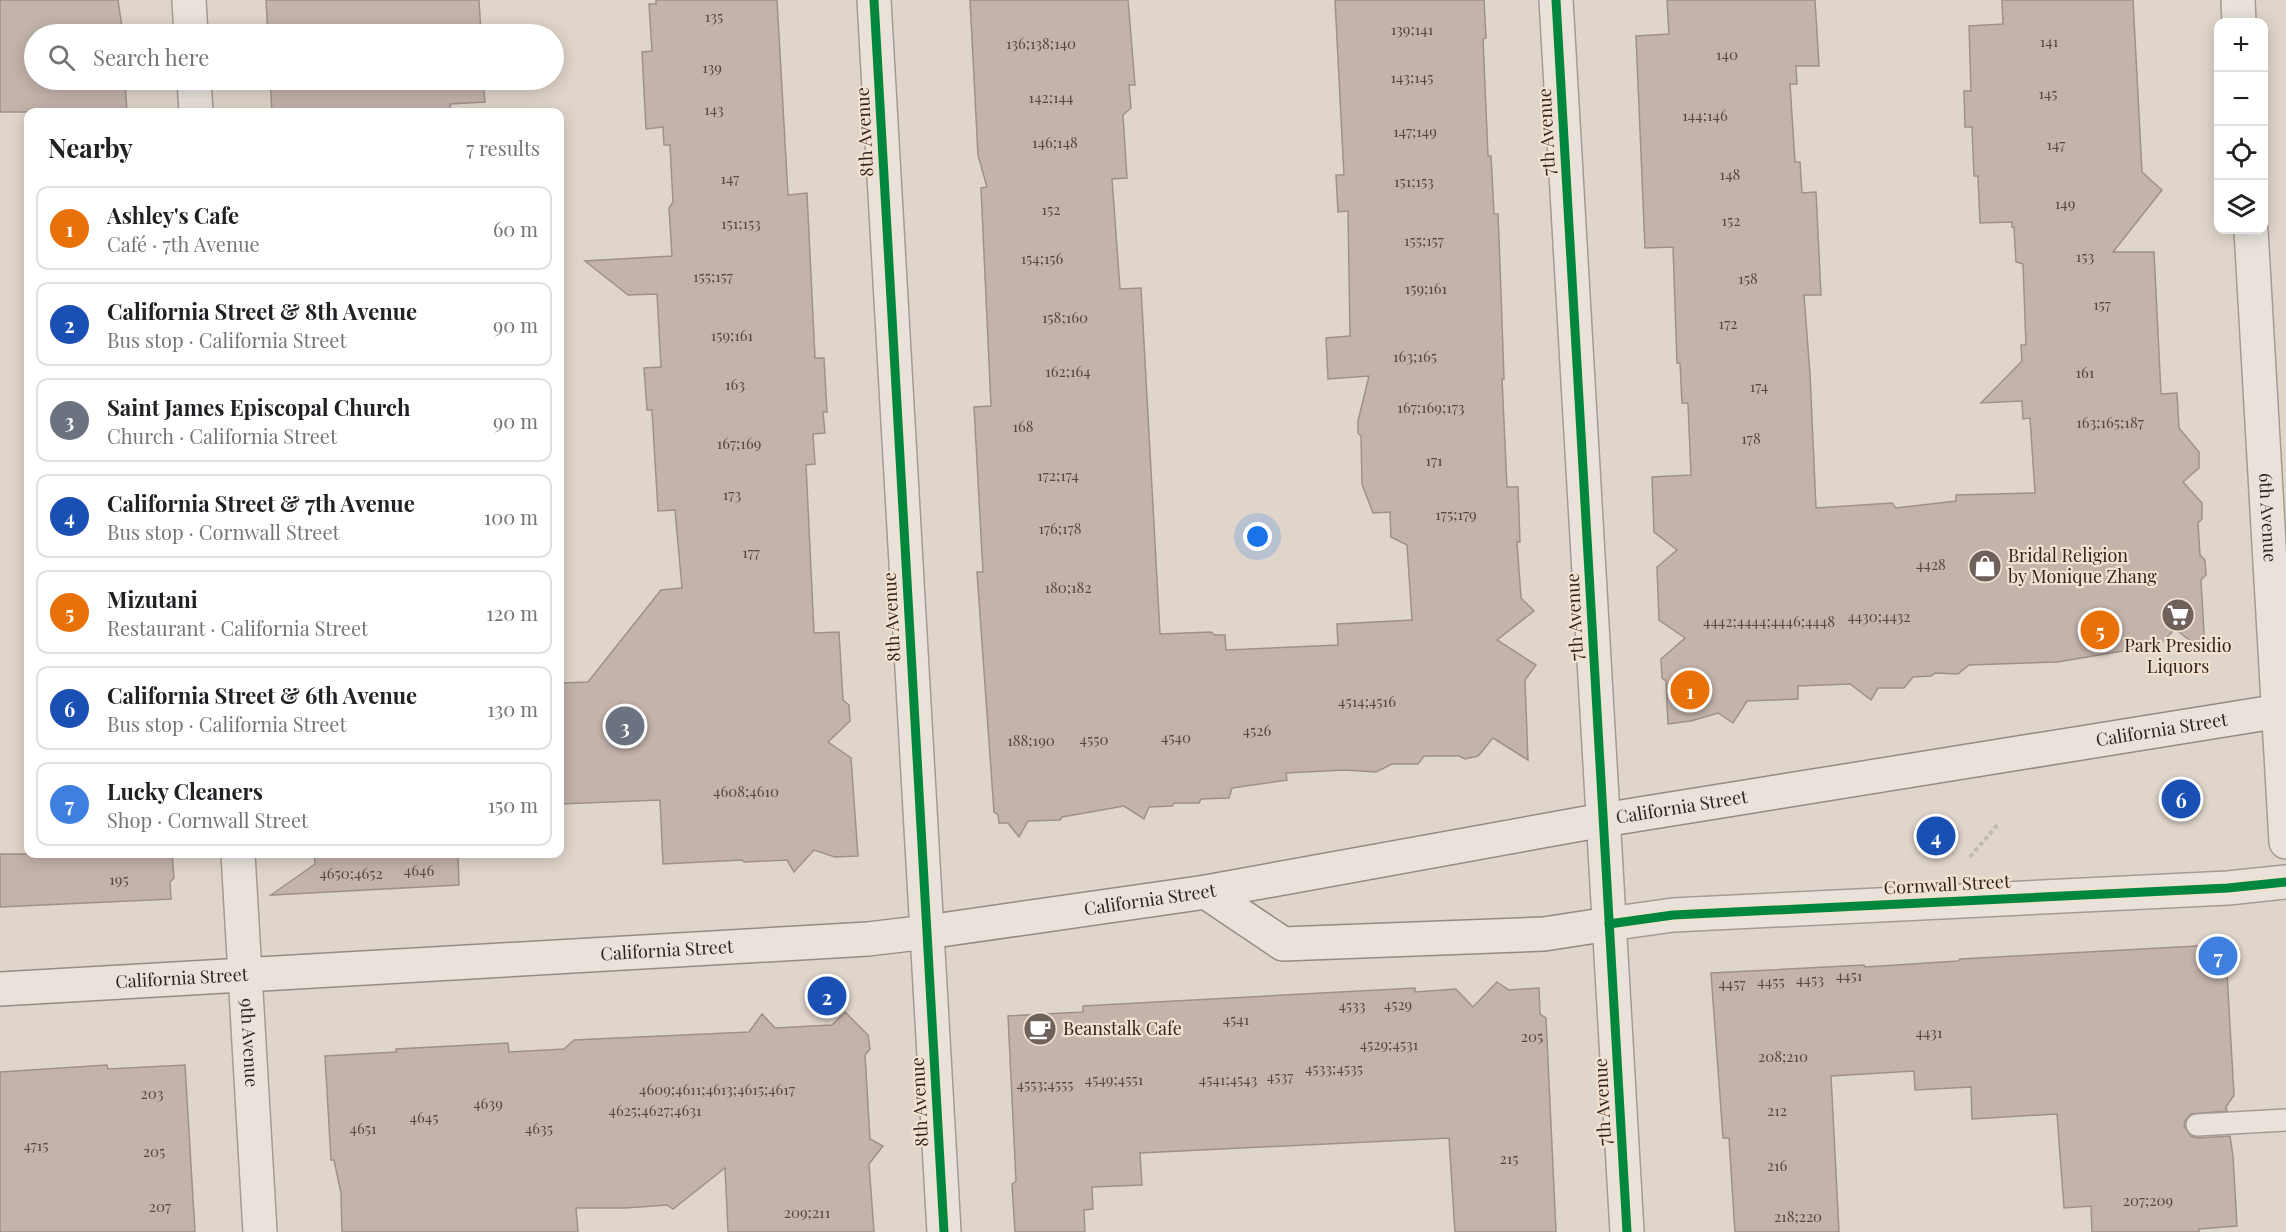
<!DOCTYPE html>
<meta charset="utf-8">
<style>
body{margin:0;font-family:"Playfair Display",serif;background:#f6f6f6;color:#202124}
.controls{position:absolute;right:18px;top:18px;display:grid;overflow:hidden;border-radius:12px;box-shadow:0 3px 15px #0003}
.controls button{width:54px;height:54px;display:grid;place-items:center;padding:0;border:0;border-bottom:2px solid #e0e0e0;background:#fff;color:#202124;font:30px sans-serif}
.you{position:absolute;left:1258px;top:537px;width:21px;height:21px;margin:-15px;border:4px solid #fff;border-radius:50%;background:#1a73e8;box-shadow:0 0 0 9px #1a73e833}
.badge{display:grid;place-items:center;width:39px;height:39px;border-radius:50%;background:#7c3aed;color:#fff;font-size:20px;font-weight:700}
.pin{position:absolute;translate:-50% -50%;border:3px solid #fff;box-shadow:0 2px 6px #0006}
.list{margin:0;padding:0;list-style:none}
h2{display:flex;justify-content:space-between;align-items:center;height:78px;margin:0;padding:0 24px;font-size:26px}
h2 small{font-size:20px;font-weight:400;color:#757577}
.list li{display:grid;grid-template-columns:39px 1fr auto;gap:18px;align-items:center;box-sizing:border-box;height:84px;margin:0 12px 12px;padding:0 12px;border:2px solid #e0e0e0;border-radius:12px}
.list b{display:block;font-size:22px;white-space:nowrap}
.list p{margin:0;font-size:20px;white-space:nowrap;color:#757577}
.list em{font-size:20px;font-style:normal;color:#757577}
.icon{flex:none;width:33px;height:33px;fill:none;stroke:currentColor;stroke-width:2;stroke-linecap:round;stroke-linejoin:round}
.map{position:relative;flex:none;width:2286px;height:1232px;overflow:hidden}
.search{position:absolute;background:#fff;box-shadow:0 3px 15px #0003;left:24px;top:24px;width:540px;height:66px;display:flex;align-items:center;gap:15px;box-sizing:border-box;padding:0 21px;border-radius:33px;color:#757577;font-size:22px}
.panel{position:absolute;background:#fff;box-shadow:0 3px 15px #0003;left:24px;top:108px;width:540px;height:750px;border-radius:12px}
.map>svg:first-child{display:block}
.building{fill:#c3b3ab;stroke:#9f918a;stroke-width:1.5}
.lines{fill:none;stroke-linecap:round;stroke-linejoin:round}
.service-casing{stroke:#a59b94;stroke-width:24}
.minor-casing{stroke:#a59b94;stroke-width:36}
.secondary-casing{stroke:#948b84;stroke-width:36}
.path{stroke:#c1b9b3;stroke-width:4;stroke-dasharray:4.5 3;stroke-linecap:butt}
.service{stroke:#e8e2db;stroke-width:21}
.minor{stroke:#e8e2db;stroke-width:33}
.secondary{stroke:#e8e2db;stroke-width:33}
.cycleway-casing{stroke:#f1e1d0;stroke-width:13}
.cycleway{stroke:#00873e;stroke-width:9}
.labels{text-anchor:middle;stroke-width:4.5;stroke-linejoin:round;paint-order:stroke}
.number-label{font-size:15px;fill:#564741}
.street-label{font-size:18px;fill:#31231e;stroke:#f1e1d0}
.poi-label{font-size:18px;fill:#31231e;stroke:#f1e1d0;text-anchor:start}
</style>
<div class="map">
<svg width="2286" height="1232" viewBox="0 0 2286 1232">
<rect width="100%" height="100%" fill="#e0d5ca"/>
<g class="building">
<path d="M0,0H118L123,34H34V80H125L127,112H0Z"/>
<path d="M266,0H479L481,34H268Z"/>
<path d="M656,0H777L788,195L807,193L815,358H824L827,412H823L825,433L813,434L815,464L806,465L814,633L839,632L843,700L849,705L850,721L828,742L851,758L858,856L835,857L814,850L794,872L787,860L744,862L742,860L663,864L660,800L560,804V683L588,682L661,590L682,588L675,510L658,511L652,410H647L644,368L661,367L657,294L628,295L585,261L672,256L669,208L673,202L670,145H664L663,127L646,129L642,52L652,51L649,4H656Z"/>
<path d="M970,0H1128L1135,85H1129L1131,108L1123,115L1127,178L1112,179L1120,289L1141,288L1160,634L1211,632L1215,635H1225L1226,650L1338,645L1337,624L1412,620L1407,545L1391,537L1390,512L1373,513L1362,484L1361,436L1358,433V421L1369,376L1328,379L1326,338L1350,336L1348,211L1338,212L1336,175H1344L1335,0H1484L1486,38L1483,39L1488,156H1491L1494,214H1498L1500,265L1504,379H1502L1507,487H1518L1520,542H1517L1521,598L1534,611L1497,640L1536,665L1525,680L1528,760L1493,738L1478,756L1465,759L1459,756H1424L1418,764H1392L1376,772L1344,770L1286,773L1287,780L1232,788L1229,798L1201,799L1199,803H1174L1172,806L1149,807L1144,819L1124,806L1062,817L1060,820L1028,821L1019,837L1008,823H999L998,815L994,812L977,572H983L974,407L991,406L981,188L987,187L978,155Z"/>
<path d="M1667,0H1815L1819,66H1796L1797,84H1790L1795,162H1800L1802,193L1816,192L1821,295H1804L1810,374L1816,508L1892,503L1896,508L1956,501V495L2035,493L2030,418L2023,419L2022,401L1981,403L2022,361L2021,345H2026L2023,264L2016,262L2014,227H2012V222L1980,223L1978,176H1974L1972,127H1965L1964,91H1971L1969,26L2003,24L2002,0H2133L2142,172L2162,190L2113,252H2154L2161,394L2177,393L2179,428L2199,452V468L2183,482L2202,503V519L2198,523L2200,555L2205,560L2206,575L2201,580L2205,652L2175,629L2159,645L2057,662L1969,665L1958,674L1935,673L1931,676L1913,677L1904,688H1878L1871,700L1850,684L1798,686V699L1747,701L1733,723L1718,713L1691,721L1668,724L1666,681L1662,678L1661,659L1685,638L1659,620L1657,567L1677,550L1654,532L1652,477L1691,475L1688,403H1682L1680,363H1677L1673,247L1645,248L1636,36L1669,34Z"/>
<path d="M270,80H483L485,102L450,104L451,112H272Z"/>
<path d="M0,854H172L174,878L170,882L171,899L0,907Z"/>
<path d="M314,854H458L459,885L271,895L315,864Z"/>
<path d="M2215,945L2226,956L2234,1095L2226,1107L2227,1111L2191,1114L2185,1120L2184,1126L2191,1136L2197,1138L2230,1136L2233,1156L2237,1226L2199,1229V1232H2092L2091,1206L2064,1208L2057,1114L1972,1119L1971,1087L1915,1090L1914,1071L1831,1076L1839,1232H1735L1729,1138H1723L1711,973L1864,965L1865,967L1958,961L1960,959Z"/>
<path d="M1497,982L1509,990L1539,988L1540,1014L1546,1018L1556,1232H1455L1449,1138L1140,1153L1142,1185L1092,1187L1093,1209L1084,1210L1085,1232H1015L1012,1184L1016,1181L1008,1016L1083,1012V1006L1415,988V992L1456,989L1473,1007Z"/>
<path d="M845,1012L868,1035L870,1049L865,1055L870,1139L883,1146L869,1164L874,1232H728L725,1168L673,1209L667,1205L625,1208H576L578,1232H342L341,1193L334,1160H331L325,1056L396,1052V1049L508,1043L509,1052L564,1049L574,1040L749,1032L762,1014L775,1028L832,1025Z"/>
<path d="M107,1065L108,1069L185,1065L195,1232H0V1072Z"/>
</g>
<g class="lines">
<defs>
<path id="service" d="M2197,1125L2286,1120"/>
<g id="minor">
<path d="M189,0L191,34"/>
<path d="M874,0L944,1232"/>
<path d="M1556,0L1627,1232"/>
<path d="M2238,0L2239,22"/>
<path d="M194,80L196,112"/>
<path id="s1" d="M2251,230L2286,842"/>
<path id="s2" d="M238,854L260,1232"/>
<path d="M1609,924L1673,915L2228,888L2286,882"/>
</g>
<g id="secondary">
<path d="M1206,892L1283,944L1544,934L1609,924"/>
<path id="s3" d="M0,989L868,939L927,932L1206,892L1603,820L2286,710"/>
</g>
</defs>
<use href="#service" class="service-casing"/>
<use href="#minor" class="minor-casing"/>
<use href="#secondary" class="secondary-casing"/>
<path class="path" d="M1970,857L1998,824"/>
<use href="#service" class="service"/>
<use href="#minor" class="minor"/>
<use href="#secondary" class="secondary"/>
<defs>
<g id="cycleway">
<path d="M874,0L944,1232"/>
<path d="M1556,0L1627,1232"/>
<path d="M1609,924L1673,915L2228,888L2286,882"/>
</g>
</defs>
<use href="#cycleway" class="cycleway-casing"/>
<use href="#cycleway" class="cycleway"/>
</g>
<defs>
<symbol id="shop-disc" viewBox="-11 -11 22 22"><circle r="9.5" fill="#6e615a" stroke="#f1e1d0"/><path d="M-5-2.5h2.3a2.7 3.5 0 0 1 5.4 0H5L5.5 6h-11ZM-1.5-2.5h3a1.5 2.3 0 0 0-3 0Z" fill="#fff"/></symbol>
<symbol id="supermarket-disc" viewBox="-11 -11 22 22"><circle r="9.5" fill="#6e615a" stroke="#f1e1d0"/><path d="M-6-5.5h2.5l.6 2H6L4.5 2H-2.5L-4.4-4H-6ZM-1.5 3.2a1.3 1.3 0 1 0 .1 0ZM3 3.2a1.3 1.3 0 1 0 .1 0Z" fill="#fff"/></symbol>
<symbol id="cafe-disc" viewBox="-11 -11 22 22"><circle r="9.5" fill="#6e615a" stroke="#f1e1d0"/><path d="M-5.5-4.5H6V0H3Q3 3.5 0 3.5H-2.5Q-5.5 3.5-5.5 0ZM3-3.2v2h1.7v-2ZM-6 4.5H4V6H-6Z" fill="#fff"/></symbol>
</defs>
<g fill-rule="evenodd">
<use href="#shop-disc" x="1966" y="547" width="38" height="38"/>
<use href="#supermarket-disc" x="2159" y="596" width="38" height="38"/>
<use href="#cafe-disc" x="1021" y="1010" width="38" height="38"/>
</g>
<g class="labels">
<g class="number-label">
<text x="714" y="22">135</text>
<text x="1412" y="35">139;141</text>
<text x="2049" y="47">141</text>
<text x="1041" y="49">136;138;140</text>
<text x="1727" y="60">140</text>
<text x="712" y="73">139</text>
<text x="1412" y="83">143;145</text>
<text x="2048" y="99">145</text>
<text x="1051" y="103">142;144</text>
<text x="714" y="115">143</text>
<text x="1705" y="121">144;146</text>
<text x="1415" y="137">147;149</text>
<text x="1055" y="148">146;148</text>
<text x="2056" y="150">147</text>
<text x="1730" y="180">148</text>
<text x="730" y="184">147</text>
<text x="1414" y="187">151;153</text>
<text x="2065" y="209">149</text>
<text x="1051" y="215">152</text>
<text x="1731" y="226">152</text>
<text x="741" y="229">151;153</text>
<text x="1424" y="246">155;157</text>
<text x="2085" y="262">153</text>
<text x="1042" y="264">154;156</text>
<text x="713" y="282">155;157</text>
<text x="1748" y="284">158</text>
<text x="1426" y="294">159;161</text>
<text x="2102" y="310">157</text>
<text x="1065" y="323">158;160</text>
<text x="1728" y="329">172</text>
<text x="732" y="341">159;161</text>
<text x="1415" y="362">163;165</text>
<text x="1068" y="377">162;164</text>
<text x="2085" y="378">161</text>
<text x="735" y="390">163</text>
<text x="1759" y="392">174</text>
<text x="1431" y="413">167;169;173</text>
<text x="2110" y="428">163;165;187</text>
<text x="1023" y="432">168</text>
<text x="1751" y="444">178</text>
<text x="739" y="449">167;169</text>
<text x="1434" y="466">171</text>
<text x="1058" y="481">172;174</text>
<text x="732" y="500">173</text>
<text x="1456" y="520">175;179</text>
<text x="1060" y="534">176;178</text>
<text x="751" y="558">177</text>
<text x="1931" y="570">4428</text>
<text x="1068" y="593">180;182</text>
<text x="1879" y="622">4430;4432</text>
<text x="1769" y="627">4442;4444;4446;4448</text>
<text x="1367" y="707">4514;4516</text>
<text x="1257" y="736">4526</text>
<text x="1176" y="743">4540</text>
<text x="1094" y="745">4550</text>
<text x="1031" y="746">188;190</text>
<text x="746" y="797">4608;4610</text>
<text x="419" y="876">4646</text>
<text x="351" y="879">4650;4652</text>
<text x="119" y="885">195</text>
<text x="1849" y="981">4451</text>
<text x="1810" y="985">4453</text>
<text x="1771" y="987">4455</text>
<text x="1732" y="989">4457</text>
<text x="1398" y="1010">4529</text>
<text x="1352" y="1011">4533</text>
<text x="1236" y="1025">4541</text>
<text x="1929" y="1038">4431</text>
<text x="1532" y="1042">205</text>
<text x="1389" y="1050">4529;4531</text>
<text x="1783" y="1062">208;210</text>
<text x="1334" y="1074">4533;4535</text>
<text x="1280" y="1082">4537</text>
<text x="1114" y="1085">4549;4551</text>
<text x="1228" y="1085">4541;4543</text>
<text x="1045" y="1090">4553;4555</text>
<text x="717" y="1095">4609;4611;4613;4615;4617</text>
<text x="152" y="1099">203</text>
<text x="488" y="1109">4639</text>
<text x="655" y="1116">4625;4627;4631</text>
<text x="1777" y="1116">212</text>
<text x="424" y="1123">4645</text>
<text x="363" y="1134">4651</text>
<text x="539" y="1134">4635</text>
<text x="36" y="1151">4715</text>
<text x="154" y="1157">205</text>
<text x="1509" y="1164">215</text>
<text x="1777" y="1171">216</text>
<text x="2148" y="1206">207;209</text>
<text x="160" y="1212">207</text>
<text x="807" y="1218">209;211</text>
<text x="1798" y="1222">218;220</text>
</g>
<g class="street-label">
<text transform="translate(865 132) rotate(-93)" y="6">8th Avenue</text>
<text transform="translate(1547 132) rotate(-93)" y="6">7th Avenue</text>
<text dy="6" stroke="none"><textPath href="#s1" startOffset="288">6th Avenue</textPath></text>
<text transform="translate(892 617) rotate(-93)" y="6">8th Avenue</text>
<text transform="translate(1575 617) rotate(-93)" y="6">7th Avenue</text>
<text dy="6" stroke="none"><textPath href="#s3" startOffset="2180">California Street</textPath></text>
<text dy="6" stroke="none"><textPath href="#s3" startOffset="1694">California Street</textPath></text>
<text transform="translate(1947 885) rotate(-3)" y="6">Cornwall Street</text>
<text dy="6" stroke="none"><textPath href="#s3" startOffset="1154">California Street</textPath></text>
<text dy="6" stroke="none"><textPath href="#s3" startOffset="668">California Street</textPath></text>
<text dy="6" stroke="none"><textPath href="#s3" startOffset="182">California Street</textPath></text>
<text dy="6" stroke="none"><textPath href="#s2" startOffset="189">9th Avenue</textPath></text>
<text transform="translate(920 1102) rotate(-93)" y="6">8th Avenue</text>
<text transform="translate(1603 1102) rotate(-93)" y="6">7th Avenue</text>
</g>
<g class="poi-label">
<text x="2008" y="562">Bridal Religion<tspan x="2008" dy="21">by Monique Zhang</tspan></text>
<text x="2178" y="652" text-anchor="middle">Park Presidio<tspan x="2178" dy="21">Liquors</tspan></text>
<text x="1063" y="1035">Beanstalk Cafe</text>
</g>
</g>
</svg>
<div class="controls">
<button>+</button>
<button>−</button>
<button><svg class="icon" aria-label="locate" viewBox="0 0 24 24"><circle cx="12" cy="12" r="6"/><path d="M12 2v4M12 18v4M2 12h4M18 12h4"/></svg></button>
<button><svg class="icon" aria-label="layers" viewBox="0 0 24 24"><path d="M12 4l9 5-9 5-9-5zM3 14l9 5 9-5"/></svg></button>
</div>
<div class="you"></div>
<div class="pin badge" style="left:1690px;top:690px;background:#e8710a">1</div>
<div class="pin badge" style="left:827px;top:996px;background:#1a4fb4">2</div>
<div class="pin badge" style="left:625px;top:726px;background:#6b7280">3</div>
<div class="pin badge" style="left:1936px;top:836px;background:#1a4fb4">4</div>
<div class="pin badge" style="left:2100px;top:630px;background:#e8710a">5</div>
<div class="pin badge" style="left:2181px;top:799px;background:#1a4fb4">6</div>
<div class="pin badge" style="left:2218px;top:956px;background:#3f7fe0">7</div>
<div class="search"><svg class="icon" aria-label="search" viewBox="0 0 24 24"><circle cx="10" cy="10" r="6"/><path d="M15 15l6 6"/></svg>Search here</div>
<section class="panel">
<h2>Nearby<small>7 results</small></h2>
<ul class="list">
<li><span class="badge" style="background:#e8710a">1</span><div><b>Ashley's Cafe</b><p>Café · 7th Avenue</p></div><em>60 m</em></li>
<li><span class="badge" style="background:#1a4fb4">2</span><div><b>California Street &amp; 8th Avenue</b><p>Bus stop · California Street</p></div><em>90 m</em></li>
<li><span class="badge" style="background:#6b7280">3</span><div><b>Saint James Episcopal Church</b><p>Church · California Street</p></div><em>90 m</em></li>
<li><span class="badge" style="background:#1a4fb4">4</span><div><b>California Street &amp; 7th Avenue</b><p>Bus stop · Cornwall Street</p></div><em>100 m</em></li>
<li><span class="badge" style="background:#e8710a">5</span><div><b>Mizutani</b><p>Restaurant · California Street</p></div><em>120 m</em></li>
<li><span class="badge" style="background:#1a4fb4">6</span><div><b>California Street &amp; 6th Avenue</b><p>Bus stop · California Street</p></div><em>130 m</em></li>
<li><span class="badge" style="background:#3f7fe0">7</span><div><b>Lucky Cleaners</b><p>Shop · Cornwall Street</p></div><em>150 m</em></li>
</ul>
</section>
</div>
